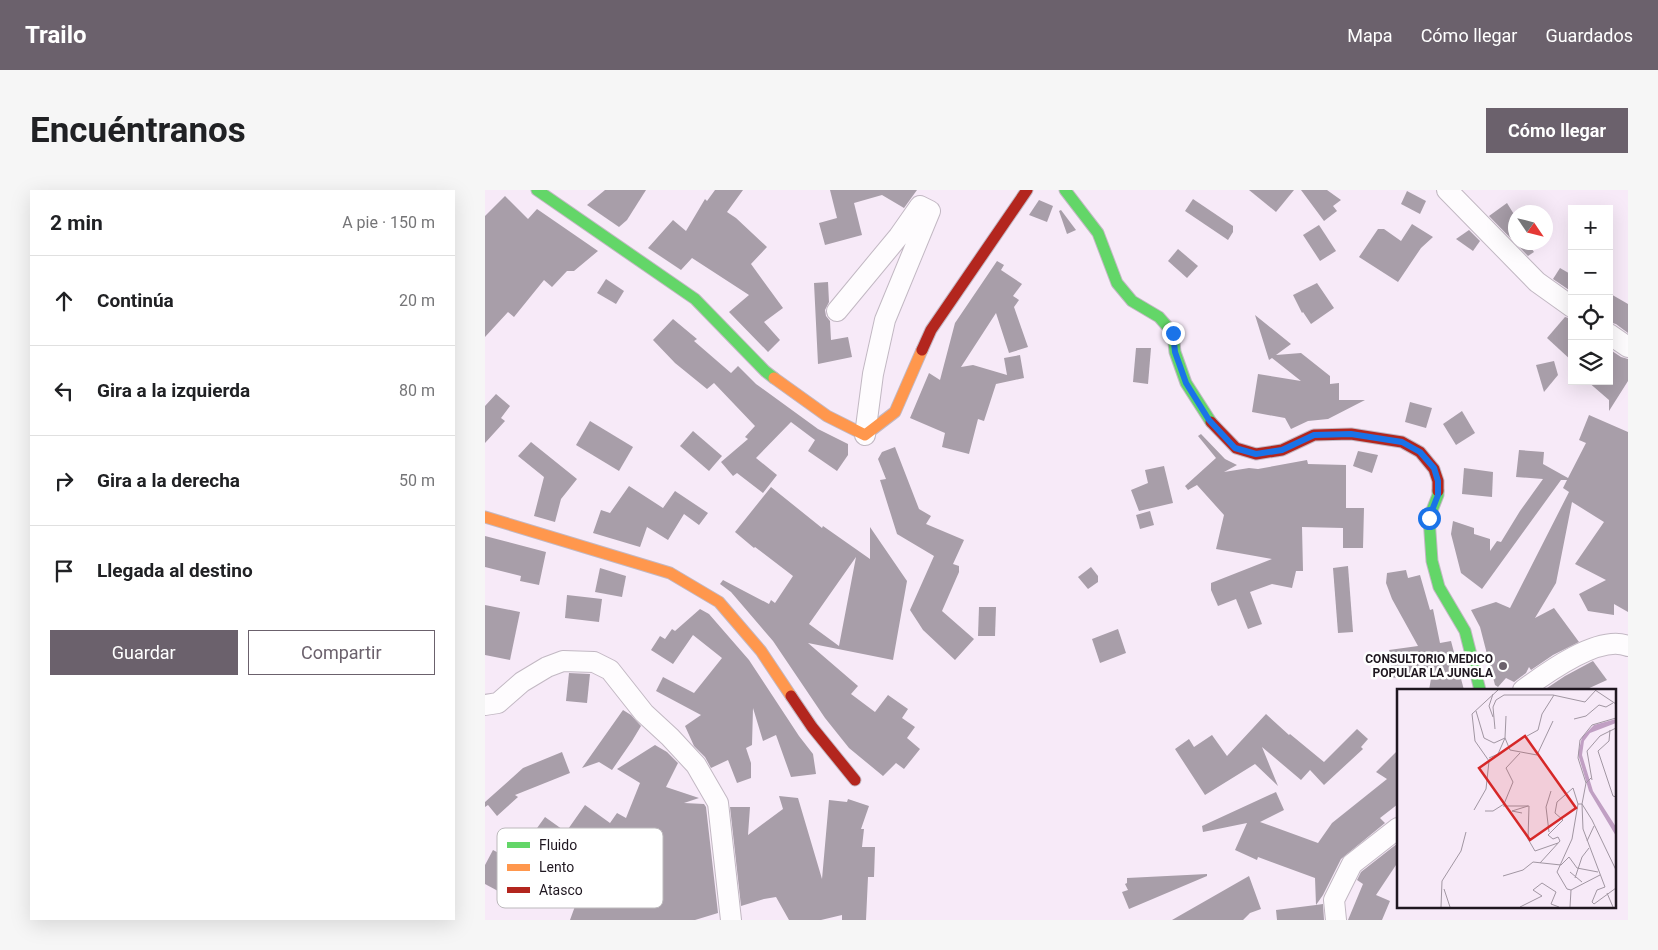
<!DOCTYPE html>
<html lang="es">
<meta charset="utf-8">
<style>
body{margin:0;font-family:Roboto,sans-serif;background:#f6f6f6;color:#202124}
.controls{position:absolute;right:15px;top:15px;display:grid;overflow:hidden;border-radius:0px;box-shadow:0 5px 20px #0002}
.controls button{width:45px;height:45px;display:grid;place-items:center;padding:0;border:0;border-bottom:1px solid #e0e0e0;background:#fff;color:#202124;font:25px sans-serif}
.compass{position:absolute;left:1023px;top:15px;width:45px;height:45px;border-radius:50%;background:#fff;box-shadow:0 5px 20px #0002;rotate:125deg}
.stop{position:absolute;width:15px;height:15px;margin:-11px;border:4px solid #1a73e8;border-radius:50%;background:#fff}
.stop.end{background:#1a73e8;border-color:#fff;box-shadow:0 1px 5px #0008}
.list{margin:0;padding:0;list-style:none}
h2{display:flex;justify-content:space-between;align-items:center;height:65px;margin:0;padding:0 20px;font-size:21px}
h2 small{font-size:16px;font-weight:400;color:#757577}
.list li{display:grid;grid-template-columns:32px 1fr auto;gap:15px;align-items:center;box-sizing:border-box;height:90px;padding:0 20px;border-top:1px solid #e0e0e0}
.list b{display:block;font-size:19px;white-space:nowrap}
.list em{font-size:16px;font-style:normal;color:#757577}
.actions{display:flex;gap:10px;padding:15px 20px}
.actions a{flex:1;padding:11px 0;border:1px solid #6b616c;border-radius:0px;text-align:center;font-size:18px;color:#6b616c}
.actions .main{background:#6b616c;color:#fff}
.icon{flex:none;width:28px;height:28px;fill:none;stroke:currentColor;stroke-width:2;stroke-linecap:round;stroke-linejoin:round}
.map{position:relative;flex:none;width:1143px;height:730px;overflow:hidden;border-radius:0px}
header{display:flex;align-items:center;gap:30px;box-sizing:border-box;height:70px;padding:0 25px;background:#6b616c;color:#fff}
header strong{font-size:24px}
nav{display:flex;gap:28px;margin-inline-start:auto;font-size:18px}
.intro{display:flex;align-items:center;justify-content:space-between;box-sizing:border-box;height:120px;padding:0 30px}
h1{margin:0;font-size:35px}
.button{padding:12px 22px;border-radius:0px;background:#6b616c;color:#fff;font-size:18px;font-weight:700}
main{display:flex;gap:30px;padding:0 30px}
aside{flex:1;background:#fff;border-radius:0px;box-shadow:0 5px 20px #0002}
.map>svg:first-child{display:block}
.building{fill:#a89ea9;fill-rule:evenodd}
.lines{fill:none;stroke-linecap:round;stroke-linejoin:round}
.street-casing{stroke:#c2b8c3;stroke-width:22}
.fast-casing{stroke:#c2b8c3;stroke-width:13}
.slow-casing{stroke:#c2b8c3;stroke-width:13}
.jam-casing{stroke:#c2b8c3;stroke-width:13}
.street{stroke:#fefcfe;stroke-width:20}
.fast{stroke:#63d668;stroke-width:11}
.slow{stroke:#ff974d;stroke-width:11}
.jam{stroke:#b3261e;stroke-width:11}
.route{stroke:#1a73e8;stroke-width:6}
.poi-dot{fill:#6b616c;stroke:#fff;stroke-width:2}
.labels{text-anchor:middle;stroke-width:5;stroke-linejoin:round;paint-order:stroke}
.poi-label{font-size:12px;font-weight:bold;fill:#1f1720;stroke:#fff;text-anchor:end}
.inset-road{fill:none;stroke:#a196a2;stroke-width:1}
.view{fill:#d62828;fill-opacity:0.15;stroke:#d62828;stroke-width:2.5}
.inset-edge{fill:none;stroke:#1f1720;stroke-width:2.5}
.key{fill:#fff;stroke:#bcb9bc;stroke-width:1}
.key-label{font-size:14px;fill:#1f1720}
</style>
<header>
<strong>Trailo</strong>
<nav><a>Mapa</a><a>Cómo llegar</a><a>Guardados</a></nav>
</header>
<div class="intro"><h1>Encuéntranos</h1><a class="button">Cómo llegar</a></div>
<main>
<aside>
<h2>2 min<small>A pie · 150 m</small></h2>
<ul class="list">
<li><svg class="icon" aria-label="ahead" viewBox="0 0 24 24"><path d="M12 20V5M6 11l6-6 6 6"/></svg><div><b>Continúa</b></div><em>20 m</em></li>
<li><svg class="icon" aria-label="left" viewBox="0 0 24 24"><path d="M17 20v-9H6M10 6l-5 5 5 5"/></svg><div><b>Gira a la izquierda</b></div><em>80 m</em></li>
<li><svg class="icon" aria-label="right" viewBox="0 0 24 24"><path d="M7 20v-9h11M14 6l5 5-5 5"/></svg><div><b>Gira a la derecha</b></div><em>50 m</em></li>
<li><svg class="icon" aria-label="arrive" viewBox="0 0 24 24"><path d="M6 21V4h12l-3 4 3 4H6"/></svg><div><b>Llegada al destino</b></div></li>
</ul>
<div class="actions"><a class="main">Guardar</a><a>Compartir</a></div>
</aside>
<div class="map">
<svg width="1143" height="730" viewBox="0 0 1143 730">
<rect width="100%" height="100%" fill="#f7eaf8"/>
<g class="building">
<path d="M120,0H161L142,30L134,37L102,15Z"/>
<path d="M230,0H258L242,22L251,28L282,57L266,74L298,118L279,132L295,150L283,162L244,122L264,105L207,68L196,80L163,58L188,30L201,41L220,9L222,11Z"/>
<path d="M345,0H432L419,18L397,5L369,13L377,45L340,55L334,33L352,28Z"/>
<path d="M764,0H809L791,22Z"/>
<path d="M816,0H842L856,10L848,16L852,21L839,31Z"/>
<path d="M922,1L941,11L935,24L916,14Z"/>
<path d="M20,6L43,29L52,19L113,61L89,81H82L67,97L59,90L29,127L23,122L0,147V26Z"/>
<path d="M708,9L748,36V42L743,50L700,21Z"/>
<path d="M554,10L568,16L562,32L544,25Z"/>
<path d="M1022,13L1030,26V52H1042L1049,62L1043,66L1004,26Z"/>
<path d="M576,20L591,40L582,44L574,21Z"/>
<path d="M927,34L948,47L936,58L913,92L874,67L893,39H899L916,51Z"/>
<path d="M834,35L851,61L835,71L818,45Z"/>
<path d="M984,40L995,51L988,61L971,49Z"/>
<path d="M693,59L713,76L702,88L683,71Z"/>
<path d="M512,71L519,75L516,80L537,94L528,106L534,110L529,117L543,157L524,163L511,123L476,177L488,175L522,185L519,168L535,165L539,188L511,194L499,231L493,229L484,264L457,257L460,243L425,228L444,183L455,190L470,133Z"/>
<path d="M1075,78L1087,85V102L1068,89Z"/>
<path d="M121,89L139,101L131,114L112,103Z"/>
<path d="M343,92L344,112L340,120L341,126L345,131L346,150L363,147L367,167L333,174L329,93Z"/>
<path d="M832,93L849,118L826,134L818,122L817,123L808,105Z"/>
<path d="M1124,103L1143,114V143L1131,134L1124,132Z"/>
<path d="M770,125L806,154L791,165L816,163L845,186V194L854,193V210H880L843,229L823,231L806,239L800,228L767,222L773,184L816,191L787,168L784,170Z"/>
<path d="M1080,127L1087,129V171L1062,148Z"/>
<path d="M188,129L212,149L209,151L246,183L253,176L271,194L333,239L363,254V265L352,281L323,261L330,250L306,232L271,268L292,285L278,303L252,283L248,286L236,272L263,249L260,247L270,236L229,193L222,199L190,173L168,150Z"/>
<path d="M651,158H666L663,194L648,192Z"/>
<path d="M1124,159L1136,167L1143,169V191L1124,221V210L1102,191H1124Z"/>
<path d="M1069,171L1073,185L1059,202L1051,175Z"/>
<path d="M11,204L25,216L16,228L20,231L0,253V216Z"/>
<path d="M925,212L947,218L941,238L920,232Z"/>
<path d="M977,221L990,243L971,255L958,234Z"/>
<path d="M1104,225L1143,242V422L1129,414V425L1103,421L1094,404L1121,390L1090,374L1119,332L1087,312L1071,393L1050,428L1069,418L1094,452L1068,465L1046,480L1044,477L1041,483L1029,492L1021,488L1013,497L1010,495L995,437L986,420L1011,412L1025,418L1084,302L1078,298L1082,290H1076L997,399L976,383L966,344L968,331L989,338V344L1005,349V361L1012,351L1016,352L1035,321L1058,289L1031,287L1034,260L1059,262L1058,274L1083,288L1101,253L1094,250Z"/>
<path d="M105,231L148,257L134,281L91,255Z"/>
<path d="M208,241L237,266L224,281L195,256Z"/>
<path d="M716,244L740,269L752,275L739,282L764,278L773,279L822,270L823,274L861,275V318H879L878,358H858V338L817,337L818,381H811L807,398L787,394L765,402L777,434L763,439L751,409L733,416L726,400V393L787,369L731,359L739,325L712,295L703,300L700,296L731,268L713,246Z"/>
<path d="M46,252L92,289L76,309L70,332L49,326L59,287L33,266Z"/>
<path d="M410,257L434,319L446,326L441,334L479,350L468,374L474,376V382L457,421L489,449L470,470L438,440L425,420L449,366L412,344L395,290L401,289L393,269L397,262Z"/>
<path d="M873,261L893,265L887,283L868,276Z"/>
<path d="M679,276L688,313L654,321L646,300L663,293L660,280Z"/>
<path d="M979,278L1008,282L1007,307L977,304Z"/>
<path d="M144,296L178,318L190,301L223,323L214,335L199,324L183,350L162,337L155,357L108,343L116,320L125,323Z"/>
<path d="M286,297L337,338L338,336L385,369V337L422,391L408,470L323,453L373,496L366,504L390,522L403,505L423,519L417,528L430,537L422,548L435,559L419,579L411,573L398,586L364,558L340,528L288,451L246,402L235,394L238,390L284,414L286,410L290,413L308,386L270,357L269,358L250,342ZM371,367L354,456L324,434Z"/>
<path d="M665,321L669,335L655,339L651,325Z"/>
<path d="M0,346L61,362L54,395L35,391L36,386L0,377Z"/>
<path d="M863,376L868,442L853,443L848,378Z"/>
<path d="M606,377L613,386V392L603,399L593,387Z"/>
<path d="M115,378L141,386L137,407L110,402Z"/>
<path d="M921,380L923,388L935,385L945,420L948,419L955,453L966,451L979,500H944L947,483L908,488L904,460L933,456L907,409L901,393L902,383Z"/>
<path d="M82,405L117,409L114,432L80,428Z"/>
<path d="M0,415L35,422L25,470L0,465Z"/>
<path d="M494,417H511L510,446H493Z"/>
<path d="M215,419L224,424L264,470L314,546L328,564L331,584L306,587L291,545L278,551L268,518L267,555L261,558L266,573V588L252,593L243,570L226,578L220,567L209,556L200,536L216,525L171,501L178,487L209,503L237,468L208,445L188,474L166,460L175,446L180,449L187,439L190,441Z"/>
<path d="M633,439L641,463L615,473L607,449Z"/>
<path d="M1108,471L1122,490L1100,500H1059L1080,486Z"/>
<path d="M84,483L105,484L102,513L81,511Z"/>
<path d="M138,520L146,525L156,536L147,551L127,580L114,572L97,578Z"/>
<path d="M781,524L804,545L805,544L839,572L872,539L883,549L876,557L878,559L839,595L825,580L816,590L777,557L793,596L770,574L720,605L690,559L704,549L709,557L727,545L742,566Z"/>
<path d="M170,555L182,562L193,573L181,597L214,608L199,613L219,614L221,617L233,723L210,730H85L93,708L87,705L97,681L68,664L64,669L42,652L60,627L81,642L100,615L125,633L132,623L141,628L155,593L132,579Z"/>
<path d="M913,560V614L895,628L900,633L856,669L838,705L831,715L838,714L839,730H792L791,720L831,715L830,688L773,667L772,670L750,660L762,633L718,642L717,636L791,602L799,620L775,632L833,653L847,633L902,589L891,582Z"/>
<path d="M77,562L85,583L30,605L33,607L12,626L3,615L0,617V612L38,578Z"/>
<path d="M294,606L313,608L337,689L344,610L362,612L363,609L384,616L376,639H379L377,657H390L389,687H383L381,730H357V725L336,730H304L291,707L279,709L256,716L245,617H265L263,645L298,619Z"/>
<path d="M913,653V672L891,705L905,711L897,730H863L878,694L872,690L876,682Z"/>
<path d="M8,660L29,671L13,701L0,694V675Z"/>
<path d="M722,684V686L644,719L637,702L643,700L640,694L642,693V688Z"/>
<path d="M764,686L776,719L765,723L758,730H687Z"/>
</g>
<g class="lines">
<defs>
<g id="street">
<path d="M962,0L1052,92L1087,117"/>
<path d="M352,121L414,46L435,16L445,21L400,130L388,184L380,245"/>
<path d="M1124,144L1143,157"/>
<path d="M1038,500C1061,483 1114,444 1143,456"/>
<path d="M0,515L13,513L37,492L62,477L78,471L109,472L125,480L159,523L185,547L211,575L233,613L246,730"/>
<path d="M851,730L849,710L867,674L913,638"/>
</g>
<g id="fast">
<path d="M52,0L210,109L280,181L289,188"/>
<path d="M580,0L613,43L632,93L647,111L674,127L688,143L690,162L701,193L726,232"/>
<path d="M953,301V305L944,328L947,371L954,397L980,441L995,500"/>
</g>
<g id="slow">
<path d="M289,188L342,226L380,245L410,222L437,160"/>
<path d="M0,327L185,383L234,412L276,461L306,506"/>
</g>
<g id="jam">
<path d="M437,160L446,140L542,0"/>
<path d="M726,232L751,258L771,264L797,260L829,245L866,244L917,252L935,262L949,279L953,291V301"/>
<path d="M306,506L327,537L370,590"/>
</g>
</defs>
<use href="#street" class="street-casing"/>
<use href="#fast" class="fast-casing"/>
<use href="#slow" class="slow-casing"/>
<use href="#jam" class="jam-casing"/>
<use href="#street" class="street"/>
<use href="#fast" class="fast"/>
<use href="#slow" class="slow"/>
<use href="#jam" class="jam"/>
</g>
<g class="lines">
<path class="route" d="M688,143L690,162L701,193L724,230L750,258L771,264L797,260L829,245L866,244L917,252L935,262L949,278L953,291V305L944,328"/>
</g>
<circle class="poi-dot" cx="1018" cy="476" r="5"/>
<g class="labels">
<g class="poi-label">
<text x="1008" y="473">CONSULTORIO MEDICO<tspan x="1008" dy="14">POPULAR LA JUNGLA</tspan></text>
</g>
</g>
<g transform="translate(912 499)">
<rect width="219" height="219" fill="#f7eaf8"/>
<path d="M219,30V34L193,44L187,52L185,66L196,102L219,138V147L192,102L181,65L185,48L197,36Z" fill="#c09fc3"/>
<path class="inset-road" d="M198,1L219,15M96,5L92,17L96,28M79,22L87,49L97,54L108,49L109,27M177,30L189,27L202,16L209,18L216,14M98,40L96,18L99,11L107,6H156L188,13L199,1M213,41L212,52L201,62L216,107L219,108M130,47L141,41L145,25L157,6M108,49L113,61L140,66L156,32M92,69L101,65L108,49M194,89L189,94L185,115L186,140L208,198L200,201L195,213L197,215M195,91L190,62L203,47L219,39M189,94L181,69L183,51L195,36L219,29M106,117H132L131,150L138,162L161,154M77,121L89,100L92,72L78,52L75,25L101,1M88,122H96L107,115L116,93L109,79L123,64M125,124L115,122L131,117M152,143L149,118L154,102M190,152L197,137M143,174L163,152L161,148L156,150L151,146L166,131L158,124L160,113L176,99L181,115H185L195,131L219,181M173,183L185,193M106,187L126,181L136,173L164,176L172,168L180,179L201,183M178,189L185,168L192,159M47,200L53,218M174,201L170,200L160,183L175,150L181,115M210,204L216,218M197,215L219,199M44,218L45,192L64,162L69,143M123,218L145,207L136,201L145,194L159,203L154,215L162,218M173,218L174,201L203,186"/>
<path class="view" d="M128,47L179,119L133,151L82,79Z"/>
<rect width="219" height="219" class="inset-edge"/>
</g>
<rect x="12" y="638" width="166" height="80" rx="8" class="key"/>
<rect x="22" y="652" width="23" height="6" fill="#63d668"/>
<rect x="22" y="674" width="23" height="7" fill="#ff974d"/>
<rect x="22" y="697" width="23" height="6" fill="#b3261e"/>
<g class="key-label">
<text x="54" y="660">Fluido</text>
<text x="54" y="682">Lento</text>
<text x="54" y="705">Atasco</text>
</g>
</svg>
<div class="controls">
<button>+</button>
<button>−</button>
<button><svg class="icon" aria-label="locate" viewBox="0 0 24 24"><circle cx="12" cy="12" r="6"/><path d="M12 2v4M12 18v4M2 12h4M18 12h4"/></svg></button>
<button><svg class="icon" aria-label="layers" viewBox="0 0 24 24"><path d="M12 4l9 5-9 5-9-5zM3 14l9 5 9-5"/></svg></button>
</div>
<svg class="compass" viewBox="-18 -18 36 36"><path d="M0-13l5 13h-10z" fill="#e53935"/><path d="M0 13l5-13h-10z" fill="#757577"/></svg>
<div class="stop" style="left:944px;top:328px"></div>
<div class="stop end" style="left:688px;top:143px"></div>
</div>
</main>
